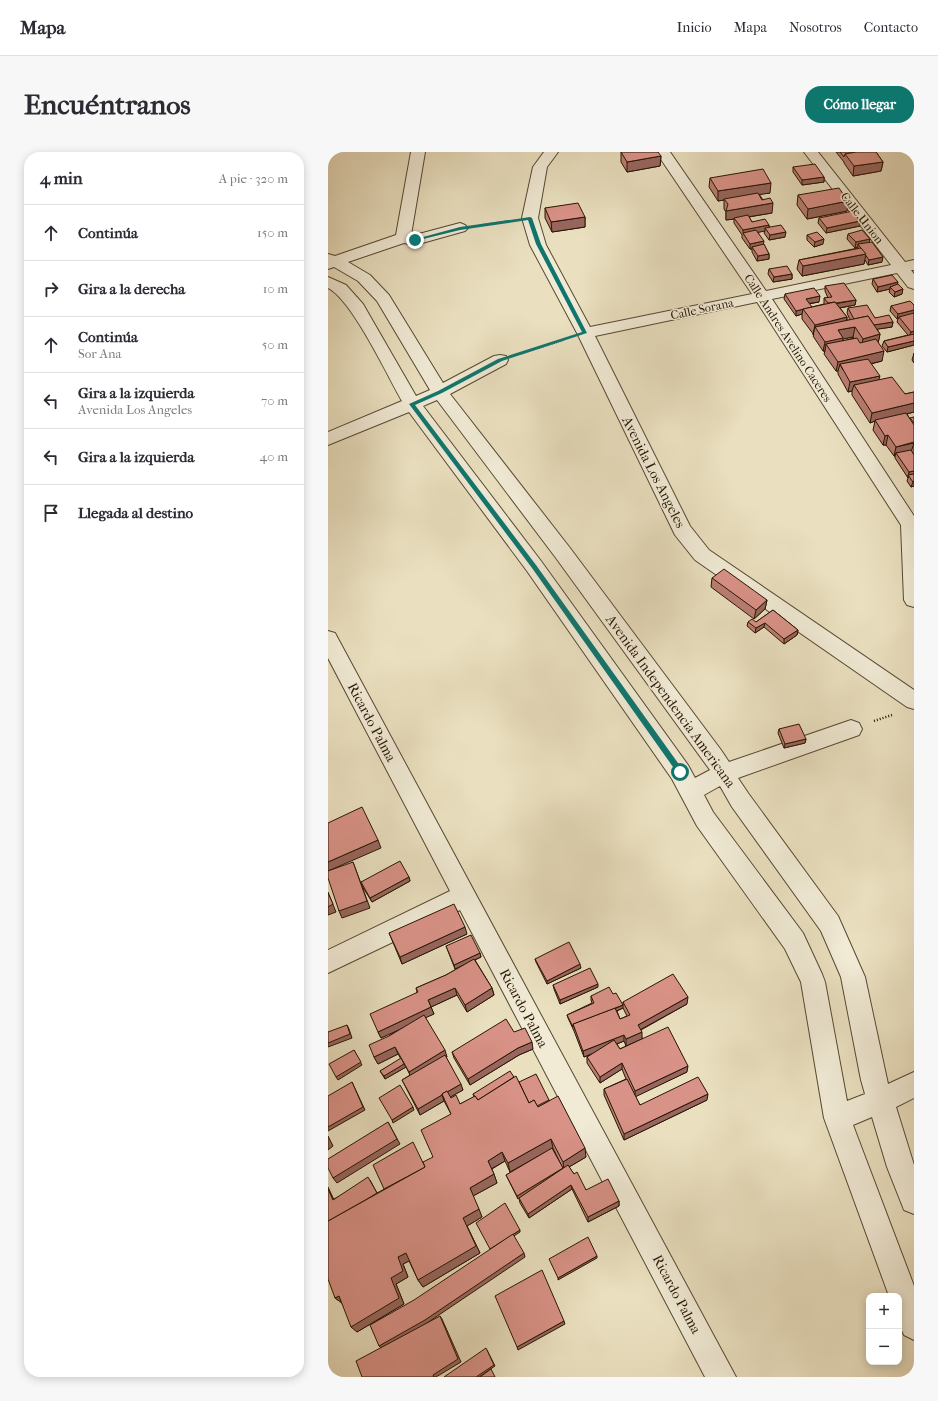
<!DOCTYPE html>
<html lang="es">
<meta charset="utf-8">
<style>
body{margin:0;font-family:"IM FELL French Canon",serif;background:#f7f7f7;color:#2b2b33}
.controls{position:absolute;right:12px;bottom:12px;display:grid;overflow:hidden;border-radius:8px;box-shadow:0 2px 10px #0003}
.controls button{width:36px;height:36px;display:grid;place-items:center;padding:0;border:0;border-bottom:1px solid #e1e1e2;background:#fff;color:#2b2b33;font:20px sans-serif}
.stop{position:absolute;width:12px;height:12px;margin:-9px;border:3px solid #0f766e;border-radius:50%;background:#fff}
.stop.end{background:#0f766e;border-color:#fff;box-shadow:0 1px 4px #0008}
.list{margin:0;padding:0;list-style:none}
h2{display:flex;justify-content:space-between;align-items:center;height:52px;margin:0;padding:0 16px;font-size:17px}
h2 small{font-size:13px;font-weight:400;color:#7c7c81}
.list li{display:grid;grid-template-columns:26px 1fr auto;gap:12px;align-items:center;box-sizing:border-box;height:56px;padding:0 16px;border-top:1px solid #e1e1e2}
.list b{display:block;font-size:15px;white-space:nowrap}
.list p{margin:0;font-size:13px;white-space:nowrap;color:#7c7c81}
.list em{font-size:13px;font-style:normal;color:#7c7c81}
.icon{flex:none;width:22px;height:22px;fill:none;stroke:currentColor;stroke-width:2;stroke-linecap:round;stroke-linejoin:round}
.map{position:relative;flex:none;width:586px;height:1225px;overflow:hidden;border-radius:16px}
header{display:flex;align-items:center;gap:24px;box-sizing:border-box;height:56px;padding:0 20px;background:#fff;border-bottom:1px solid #e1e1e2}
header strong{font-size:19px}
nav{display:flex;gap:22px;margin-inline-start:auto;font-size:14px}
.intro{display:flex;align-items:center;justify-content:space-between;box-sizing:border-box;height:96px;padding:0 24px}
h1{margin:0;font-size:28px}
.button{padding:10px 18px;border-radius:16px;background:#0f766e;color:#fff;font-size:14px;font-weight:700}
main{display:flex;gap:24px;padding:0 24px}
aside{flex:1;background:#fff;border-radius:16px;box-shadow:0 2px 10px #0003}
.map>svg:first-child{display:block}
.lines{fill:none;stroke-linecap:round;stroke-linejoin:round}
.minor-casing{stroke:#574832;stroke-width:2}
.path-far1{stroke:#261503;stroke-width:2;stroke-dasharray:0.5 1.5;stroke-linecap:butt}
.path{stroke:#261503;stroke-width:2.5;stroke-dasharray:1 2;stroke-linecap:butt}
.minor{fill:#f1ebd6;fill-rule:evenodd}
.wall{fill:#bb7e74;stroke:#261503;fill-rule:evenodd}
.shaded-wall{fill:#98665e;stroke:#261503}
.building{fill:#d99287;stroke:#261503}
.route{fill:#0f766e}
.labels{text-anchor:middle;stroke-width:3;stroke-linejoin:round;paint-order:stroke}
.far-street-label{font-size:12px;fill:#261503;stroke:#f1ebd6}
.street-label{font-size:14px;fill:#261503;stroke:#f1ebd6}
</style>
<header>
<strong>Mapa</strong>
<nav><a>Inicio</a><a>Mapa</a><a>Nosotros</a><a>Contacto</a></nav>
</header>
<div class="intro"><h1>Encuéntranos</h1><a class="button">Cómo llegar</a></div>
<main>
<aside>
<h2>4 min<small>A pie · 320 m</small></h2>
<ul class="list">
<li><svg class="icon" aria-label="ahead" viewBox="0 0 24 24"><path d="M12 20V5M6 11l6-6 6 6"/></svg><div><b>Continúa</b></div><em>150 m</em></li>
<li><svg class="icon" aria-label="right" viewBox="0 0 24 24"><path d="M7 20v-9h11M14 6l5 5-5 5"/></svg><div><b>Gira a la derecha</b></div><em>10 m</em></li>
<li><svg class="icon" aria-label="ahead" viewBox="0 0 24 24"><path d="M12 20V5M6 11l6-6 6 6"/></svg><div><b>Continúa</b><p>Sor Ana</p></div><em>50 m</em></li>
<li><svg class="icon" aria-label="left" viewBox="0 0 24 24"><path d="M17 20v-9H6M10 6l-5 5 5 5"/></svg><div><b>Gira a la izquierda</b><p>Avenida Los Angeles</p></div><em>70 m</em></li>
<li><svg class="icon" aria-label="left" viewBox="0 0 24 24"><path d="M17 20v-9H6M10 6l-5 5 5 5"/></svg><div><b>Gira a la izquierda</b></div><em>40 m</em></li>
<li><svg class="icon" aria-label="arrive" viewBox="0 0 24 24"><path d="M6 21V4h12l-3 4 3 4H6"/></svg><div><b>Llegada al destino</b></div></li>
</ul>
</aside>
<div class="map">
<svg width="586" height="1225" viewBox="0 0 586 1225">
<rect width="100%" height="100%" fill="#eae0c0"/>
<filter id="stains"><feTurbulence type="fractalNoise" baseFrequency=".005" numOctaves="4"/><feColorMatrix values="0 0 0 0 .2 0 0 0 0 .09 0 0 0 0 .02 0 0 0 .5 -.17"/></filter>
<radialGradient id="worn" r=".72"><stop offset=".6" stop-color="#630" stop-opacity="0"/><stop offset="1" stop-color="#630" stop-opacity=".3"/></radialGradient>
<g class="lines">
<defs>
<g id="minor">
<path d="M83,0H97L83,83H87L132,71L137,73L140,76L137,79L87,93L76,91L20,110L42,123L61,143L115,231L166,204L172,203L178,204L180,208L178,212L122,242L242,396L393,598L401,610L523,568L531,571L534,577L531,583L410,626L420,641L510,764L537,825L560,932L586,920V946L568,955L586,1013V1062L576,1058L559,1015L544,965L525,973L586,1134V1188L576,1183L571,1172V1144H561L496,966L473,830L457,797L369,674L344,627L199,419L81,260L0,293V280L74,249C59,223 24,148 0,136V125L18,133L35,152L88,244L102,238L49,149L30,129L6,115L0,117V102L7,104L68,83ZM109,248L228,406L382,618L367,626L360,613L213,409L95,254ZM392,634L404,655L493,779L513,825L533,928L537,942L519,949L497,830L494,822L475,781L385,660L376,643Z"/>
<path d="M216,0H230L219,15L210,66L218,93L262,175L424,142L328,0H342L438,139L563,113L476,0H490L577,110L586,108V118H583L586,122V137L580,135L569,121L444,147L586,364V455L579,453L576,448L573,373L429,150L267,184L362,374L381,398L586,538V557L579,555L367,408L347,383L249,181L202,93L194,66L205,15Z"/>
<path d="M0,479L7,481L408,1225H377L132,758L0,821V798L122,739L0,506Z"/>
</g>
</defs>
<use href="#minor" class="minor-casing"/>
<g class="path-far1">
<path d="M153,73L181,69"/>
<path d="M192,202L236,188"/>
</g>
<path class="path" d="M546,569L564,563"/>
<use href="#minor" class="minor"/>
</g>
<g class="wall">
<path d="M293,0L333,4L332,14L299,20L293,10Z"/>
<path d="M508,0H548L555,10L553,19L525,24L516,11V10Z"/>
<path d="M465,15L496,25V30L474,33L465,20Z"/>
<path d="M382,26L442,41L431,42L444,61L421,65L424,70L441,73V75L457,85L441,88L436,81L437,79L430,80L436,93L441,102V107L429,109L424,100V97H422L414,86V83L406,71V67L398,68V60L396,57V48L390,49L381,35Z"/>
<path d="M470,43L520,49L519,59L479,67L469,53Z"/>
<path d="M217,56L257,65V75L224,80L217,66Z"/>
<path d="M491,66L532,74L498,81L490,71Z"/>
<path d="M520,82L542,87L541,90L554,110L540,113L537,108L536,112L474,124L469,117L471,108L530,96V95L527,96L519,87Z"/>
<path d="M479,83L495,92L486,95L479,88Z"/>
<path d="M441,117L464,122V127L445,130L440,122Z"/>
<path d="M545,127L569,132L574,142L566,145L561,140L562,137L549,140L544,132Z"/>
<path d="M497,134L528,148L527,153L512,156L519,165V168H522L519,161L520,156L547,166L565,170L564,175L549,177L552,182L550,191L554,209L543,212L551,228L577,242L586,240V260L579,262L582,267L586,265V334L583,335L579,329L580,326L567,306V304H566L558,293H555L545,278L547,269L542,271L524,243V239L520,240L510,222V219H508L496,202L497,199H495L485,184L486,183L474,167V162L468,164L456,147L457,142L491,150L481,152L484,155L496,152V146H500L497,139ZM525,185L526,186L515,189V187Z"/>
<path d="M586,153V193L559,200L554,194L556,189L580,183L569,170L570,167H569L562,159L563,154Z"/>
<path d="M586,201V211L584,208Z"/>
<path d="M384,426L439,448L437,457L426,467L383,435Z"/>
<path d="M445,458L470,478L469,483L456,492L436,475L427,481L419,474L420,470H428Z"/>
<path d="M451,577L478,587L477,591L456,596L450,581Z"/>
<path d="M81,725L82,729L44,750L34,734L33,730Z"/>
<path d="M61,781L139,782L74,812Z"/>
<path d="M118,794L152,801L153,805L147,808L164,836L166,843L139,860L129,843L103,855L106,862L97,865L119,905H118L135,938L122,945L132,952L146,945L145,942L186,925L191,930L221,948L258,1005L241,1015L246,1022L258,1038L291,1049V1054L260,1070L244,1037L201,1066L192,1051L191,1046L190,1047L178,1023L194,1014L182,1020L177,1009L164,1017L169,1031L145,1044L154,1065L139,1074L152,1101L95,1135L90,1128L81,1109L75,1112L80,1125L68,1132L76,1152L29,1180L14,1151L7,1146L6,1047L42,1028L49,1041L97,1015L105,1005L123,962L116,949L92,963L74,928L82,923L78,915L57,927L52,919L73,907L70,902L50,912L46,905L61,884L69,878L53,886L50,880L89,840L88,836L118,823L137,812L127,817ZM225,996L235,1017L224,997Z"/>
<path d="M207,807L253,816L219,832L208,810Z"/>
<path d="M225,833L270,835L232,852L226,837Z"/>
<path d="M285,842L295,853V850L359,852L313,878L314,887L359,920L307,944L312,953L379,948L296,988L276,943V937L298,927L294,917L272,931L259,911V905L264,902L256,905L246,879L240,866L239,863L264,851L263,848V844ZM295,856L299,864L292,867L289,859ZM296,889L298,894L292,897L289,892Z"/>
<path d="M186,880L205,897L191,903L142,933L126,906L124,900Z"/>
</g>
<g class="shaded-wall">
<path d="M333,4L332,14L299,20V10Z"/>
<path d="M555,10L553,19L525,24L526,14Z"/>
<path d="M496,25V30L474,33V28Z"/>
<path d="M443,31L442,41L397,48L396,47V48L390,49V39Z"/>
<path d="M520,49L519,59L479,67L480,57Z"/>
<path d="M445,51L444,61L407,67L406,66V67L398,68V59Z"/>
<path d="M257,65V75L224,80L223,70Z"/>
<path d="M532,69V74L498,81L499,76Z"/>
<path d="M441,73V78L437,76V79L416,83L415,81V78Z"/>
<path d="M458,80L457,85L441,88L442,83Z"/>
<path d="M496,87L495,92L486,95L487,90Z"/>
<path d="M542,87L541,92H530V95L527,96L528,90Z"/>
<path d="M436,89L435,94L424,95V97H422V92Z"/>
<path d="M441,102V107L429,109L430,104Z"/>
<path d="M538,102L536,112L474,124L475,114Z"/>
<path d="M555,105L554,110L540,113L541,108Z"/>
<path d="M464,122V127L445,130L446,125Z"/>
<path d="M570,130L569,135H562V137L549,140L550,135Z"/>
<path d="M575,137L574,142L566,145L567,140Z"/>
<path d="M492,144L491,150L477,152L478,147Z"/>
<path d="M528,148L527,153L500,158L501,153Z"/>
<path d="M475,157L474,162L468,164V159Z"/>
<path d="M586,158V163L571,165L570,167H569L570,162Z"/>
<path d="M519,165L517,175H487L485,183L487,173Z"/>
<path d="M565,170L564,175L544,178L545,173Z"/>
<path d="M527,175L525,185L515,187L513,196L498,192L497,199H495L497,190L510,178Z"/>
<path d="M586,179V184L581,185L583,180Z"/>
<path d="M552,182L550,192L533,197L535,187Z"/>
<path d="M586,189V193L559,200L560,195Z"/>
<path d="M556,199L554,209L515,218L512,212L510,219H508L510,210Z"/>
<path d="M552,224L549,234L526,233L524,239L520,240L522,230Z"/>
<path d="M586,251V260L548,269L547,268V269L542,271L544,261Z"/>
<path d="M560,283L558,293H555L557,284Z"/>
<path d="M586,291L583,300L568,301L567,304H566L568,295Z"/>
<path d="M586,319V324L580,323V326L581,320Z"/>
<path d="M586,329V334L583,335L585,330Z"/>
<path d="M439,448L437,457L426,467L428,458Z"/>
<path d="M437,471L436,475L427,481L428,476Z"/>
<path d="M470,478L469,483L456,492V487Z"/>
<path d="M478,587L477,591L456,596L457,592Z"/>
<path d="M50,688L53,696L0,719V710Z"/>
<path d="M25,710L42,756L14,766L11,759Z"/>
<path d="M81,725L82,729L44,750L42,746Z"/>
<path d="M0,740L8,760L0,763Z"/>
<path d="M137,775L139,782L74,812L72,805Z"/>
<path d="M152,801L153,805L127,817L126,813Z"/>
<path d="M252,812L253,816L219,832V829Z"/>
<path d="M270,832V835L232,852V848Z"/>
<path d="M127,836L129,843L103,855L100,848Z"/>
<path d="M164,836L166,843L139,860L137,853Z"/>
<path d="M360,845L359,852L310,879V873Z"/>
<path d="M295,853V856L247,878L246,875Z"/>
<path d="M103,855L106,862L53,886L50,880Z"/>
<path d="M19,873L21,877L24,886L0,895V891Z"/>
<path d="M314,880V887L298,894V887Z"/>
<path d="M296,883V889L256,905L255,899Z"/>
<path d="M204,890L205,897L191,903L142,933L140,927L190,896Z"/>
<path d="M67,895L70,902L50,912L46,905Z"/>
<path d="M26,898L34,913L10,928L8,925Z"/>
<path d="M117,898L119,905L83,926L81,920Z"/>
<path d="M294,911V917L272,931V925Z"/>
<path d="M76,912L78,915L57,927L56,924Z"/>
<path d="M360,914L359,920L307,945V939Z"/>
<path d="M24,930L37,958L0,979V975Z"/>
<path d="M133,932L135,938L117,948L114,943Z"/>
<path d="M380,942L379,948L296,988V982Z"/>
<path d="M114,943L116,949L92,963L90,957Z"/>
<path d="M85,955L86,958L65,971L64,968Z"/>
<path d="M60,970L72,992L9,1031L5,1026Z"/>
<path d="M0,984L5,994L0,998Z"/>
<path d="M223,987L225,996L182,1020L180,1011Z"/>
<path d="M257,996L258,1005L236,1018L235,1010Z"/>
<path d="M174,1000L177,1009L163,1017L160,1009Z"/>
<path d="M235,1016V1019L190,1047L189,1044Z"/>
<path d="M166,1022L169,1031L145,1044L142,1036Z"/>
<path d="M243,1033L244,1037L201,1066L200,1062Z"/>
<path d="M0,1035L7,1050L5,1048L0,1037Z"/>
<path d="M291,1049V1054L260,1070V1065Z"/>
<path d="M151,1057L154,1065L139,1074L152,1101L95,1135L90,1128L135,1066Z"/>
<path d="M192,1078V1080L163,1099L162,1097Z"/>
<path d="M78,1101L83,1108L75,1112L80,1125L68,1132L76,1152L29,1180L23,1175L70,1105Z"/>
<path d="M196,1101L197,1105L99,1171L54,1197L51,1194Z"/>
<path d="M269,1104V1106L230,1128V1126Z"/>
<path d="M11,1144L14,1151L7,1146Z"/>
<path d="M112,1164L114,1167L133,1210L108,1225H106L105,1223Z"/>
<path d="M236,1169L237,1172L190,1198L189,1195Z"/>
<path d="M159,1198L167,1214L151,1225H148Z"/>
</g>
<g class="building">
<path d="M293,0H330L333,4L299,10Z"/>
<path d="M512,0H528L517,2L516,5Z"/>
<path d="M528,0H548L555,10L526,14L517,2Z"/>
<path d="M487,12L496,25L474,28L465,15Z"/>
<path d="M435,17L443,31L390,39L382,26Z"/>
<path d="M511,36L520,49L480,57L470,43Z"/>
<path d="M430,41L434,48L442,46L445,51L398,59L400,52L396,47Z"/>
<path d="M250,51L257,65L223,70L217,56Z"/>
<path d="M525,59L532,69L499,76L491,66Z"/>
<path d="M420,63L424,70L437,67L441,73L415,78L406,66Z"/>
<path d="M453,73L458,80L442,83L437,76Z"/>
<path d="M428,78L436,89L422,92L415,81Z"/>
<path d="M534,78L542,87L528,90L520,82Z"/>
<path d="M489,80L496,87L487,90L479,83Z"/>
<path d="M544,90L555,105L541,108L530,92Z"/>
<path d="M436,92L441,102L430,104L424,95Z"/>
<path d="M533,96L538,102L475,114L471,108Z"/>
<path d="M459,114L464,122L446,125L441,117Z"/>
<path d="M564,123L570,130L550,135L545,127Z"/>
<path d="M516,131L528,148L508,151L507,150L500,151L496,146L504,145L497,134Z"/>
<path d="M570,132L575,137L567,140L562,135Z"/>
<path d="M486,136L492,144L478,147L484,155L468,159L457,142Z"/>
<path d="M582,149L586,153V158L570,162L563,154Z"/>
<path d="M507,150L519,165L487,173L475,157Z"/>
<path d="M539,153L547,166L561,163L565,170L546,173L540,164L526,167L520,156Z"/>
<path d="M586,161V179L583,180L571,165Z"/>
<path d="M540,164L552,182L535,187L527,175L510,178L515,186L497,190L487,175Z"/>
<path d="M586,182V189L560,195L556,189Z"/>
<path d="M529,186L532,191L548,187L556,199L510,210L498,192Z"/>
<path d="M540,207L552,224L522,230L512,212Z"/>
<path d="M564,225L577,242L586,240V251L544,261L526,233Z"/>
<path d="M578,261L586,273V290L568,295L560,283L557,284L547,268Z"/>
<path d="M586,265V271L582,266Z"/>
<path d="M583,298L586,303V319L581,320L568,301Z"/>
<path d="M586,322V329L585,330L580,323Z"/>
<path d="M396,417L439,448L428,458L384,426Z"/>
<path d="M445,458L470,478L456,487L437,471L428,476L420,470L424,467L428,470Z"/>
<path d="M471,572L478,587L457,592L451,577Z"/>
<path d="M34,655L50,688L0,710V671Z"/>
<path d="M72,709L81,725L42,746L33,730Z"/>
<path d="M25,710L39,749L11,759L0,726V719Z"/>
<path d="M0,741L5,752L0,755Z"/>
<path d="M126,752L137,775L72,805L61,781Z"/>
<path d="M143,783L152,801L126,813L118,794Z"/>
<path d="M241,790L252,812L219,829L207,807Z"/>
<path d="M146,807L164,836L137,853L127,836L100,848L103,855L50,880L42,862L90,840L88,836L118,823Z"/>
<path d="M262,816L270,832L232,848L225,833Z"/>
<path d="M345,822L360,845L310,873L314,880L298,887L296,883L255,899L245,872L287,856L292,867L302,863L295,850Z"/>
<path d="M281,835L285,842L288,841L295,853L245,872V875L239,863L266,851L263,844Z"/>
<path d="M96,863L117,898L81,920L67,895L46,905L41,893L61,884Z"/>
<path d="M178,867L186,880L197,876L204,890L190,896L140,927L124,900Z"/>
<path d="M19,873L22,882L0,891V880Z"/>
<path d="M340,875L360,914L307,939L294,911L272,925L259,905L286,888L292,897Z"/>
<path d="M26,898L33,910L8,925L1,912Z"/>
<path d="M117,903L133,932L119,940V939L114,942V943L90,957L74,928Z"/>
<path d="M73,906L76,912L56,924L52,919Z"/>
<path d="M182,919L186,925L150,948L147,944H146L145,942Z"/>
<path d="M208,922L221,948L209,954L206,948L201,951L191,930Z"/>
<path d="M188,924L201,951L206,948L210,955L230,944L257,996L235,1010L223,987L180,1011L174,1000L160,1009L166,1022L142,1036L151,1057L135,1066L148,1094L90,1128L78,1101L70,1105L75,1119L63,1126L71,1146L23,1175L11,1144L7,1146L0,1127V1069L97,1015L95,1010L105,1005L93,978L123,962L114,942L119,939L123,946L128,943L132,952L147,944L150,948Z"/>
<path d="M370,925L380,942L296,982L276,937L299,927L312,953Z"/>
<path d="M24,930L35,955L0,975V944Z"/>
<path d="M72,933L85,955L64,968L51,946Z"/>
<path d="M60,970L69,987L5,1026L0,1016V1007Z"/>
<path d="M85,990L97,1015L56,1037L45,1013Z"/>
<path d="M224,996L235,1016L189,1044L178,1023Z"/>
<path d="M240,1013L246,1022L249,1020L258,1038L280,1027L291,1049L260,1065L243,1033L200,1062L191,1046Z"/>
<path d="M40,1025L49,1041L39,1047L0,1069V1037L5,1048Z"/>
<path d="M177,1051L192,1078L162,1097L148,1071Z"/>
<path d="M185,1082L196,1101L97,1168L51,1194L42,1173L86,1148Z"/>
<path d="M260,1085L269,1104L230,1126L221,1107Z"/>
<path d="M214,1118L236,1169L189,1195L167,1144Z"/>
<path d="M112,1164L130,1207L105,1223L106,1225H34L28,1209Z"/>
<path d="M158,1196L166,1213L148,1225H116Z"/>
<path d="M163,1217L167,1225H152Z"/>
</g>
<path class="route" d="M202,65L204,66L213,92L259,181L174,209L114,241L87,253L208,413L355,618V622H350L204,416L81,252L110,239L170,207L254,180L208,92L200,68L132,78L87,89L84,88L132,75Z"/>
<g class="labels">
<g class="far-street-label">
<text transform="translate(534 66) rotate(52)" y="4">Calle Union</text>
<text transform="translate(374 157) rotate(-12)" y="4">Calle Sorana</text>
<text transform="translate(460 186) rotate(57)" y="4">Calle Andres Avelino Caceres</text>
</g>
<g class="street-label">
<text transform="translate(326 320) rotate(63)" y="5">Avenida Los Angeles</text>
<text transform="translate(343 549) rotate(54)" y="5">Avenida Independencia Americana</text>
<text transform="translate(44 570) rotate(62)" y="5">Ricardo Palma</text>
<text transform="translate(196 856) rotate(62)" y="5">Ricardo Palma</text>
<text transform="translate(349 1142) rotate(62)" y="5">Ricardo Palma</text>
</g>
</g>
<rect width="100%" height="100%" filter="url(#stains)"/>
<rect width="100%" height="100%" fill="url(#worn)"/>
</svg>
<div class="controls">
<button>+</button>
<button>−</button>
</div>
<div class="stop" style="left:352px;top:620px"></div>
<div class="stop end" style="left:87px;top:88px"></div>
</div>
</main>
